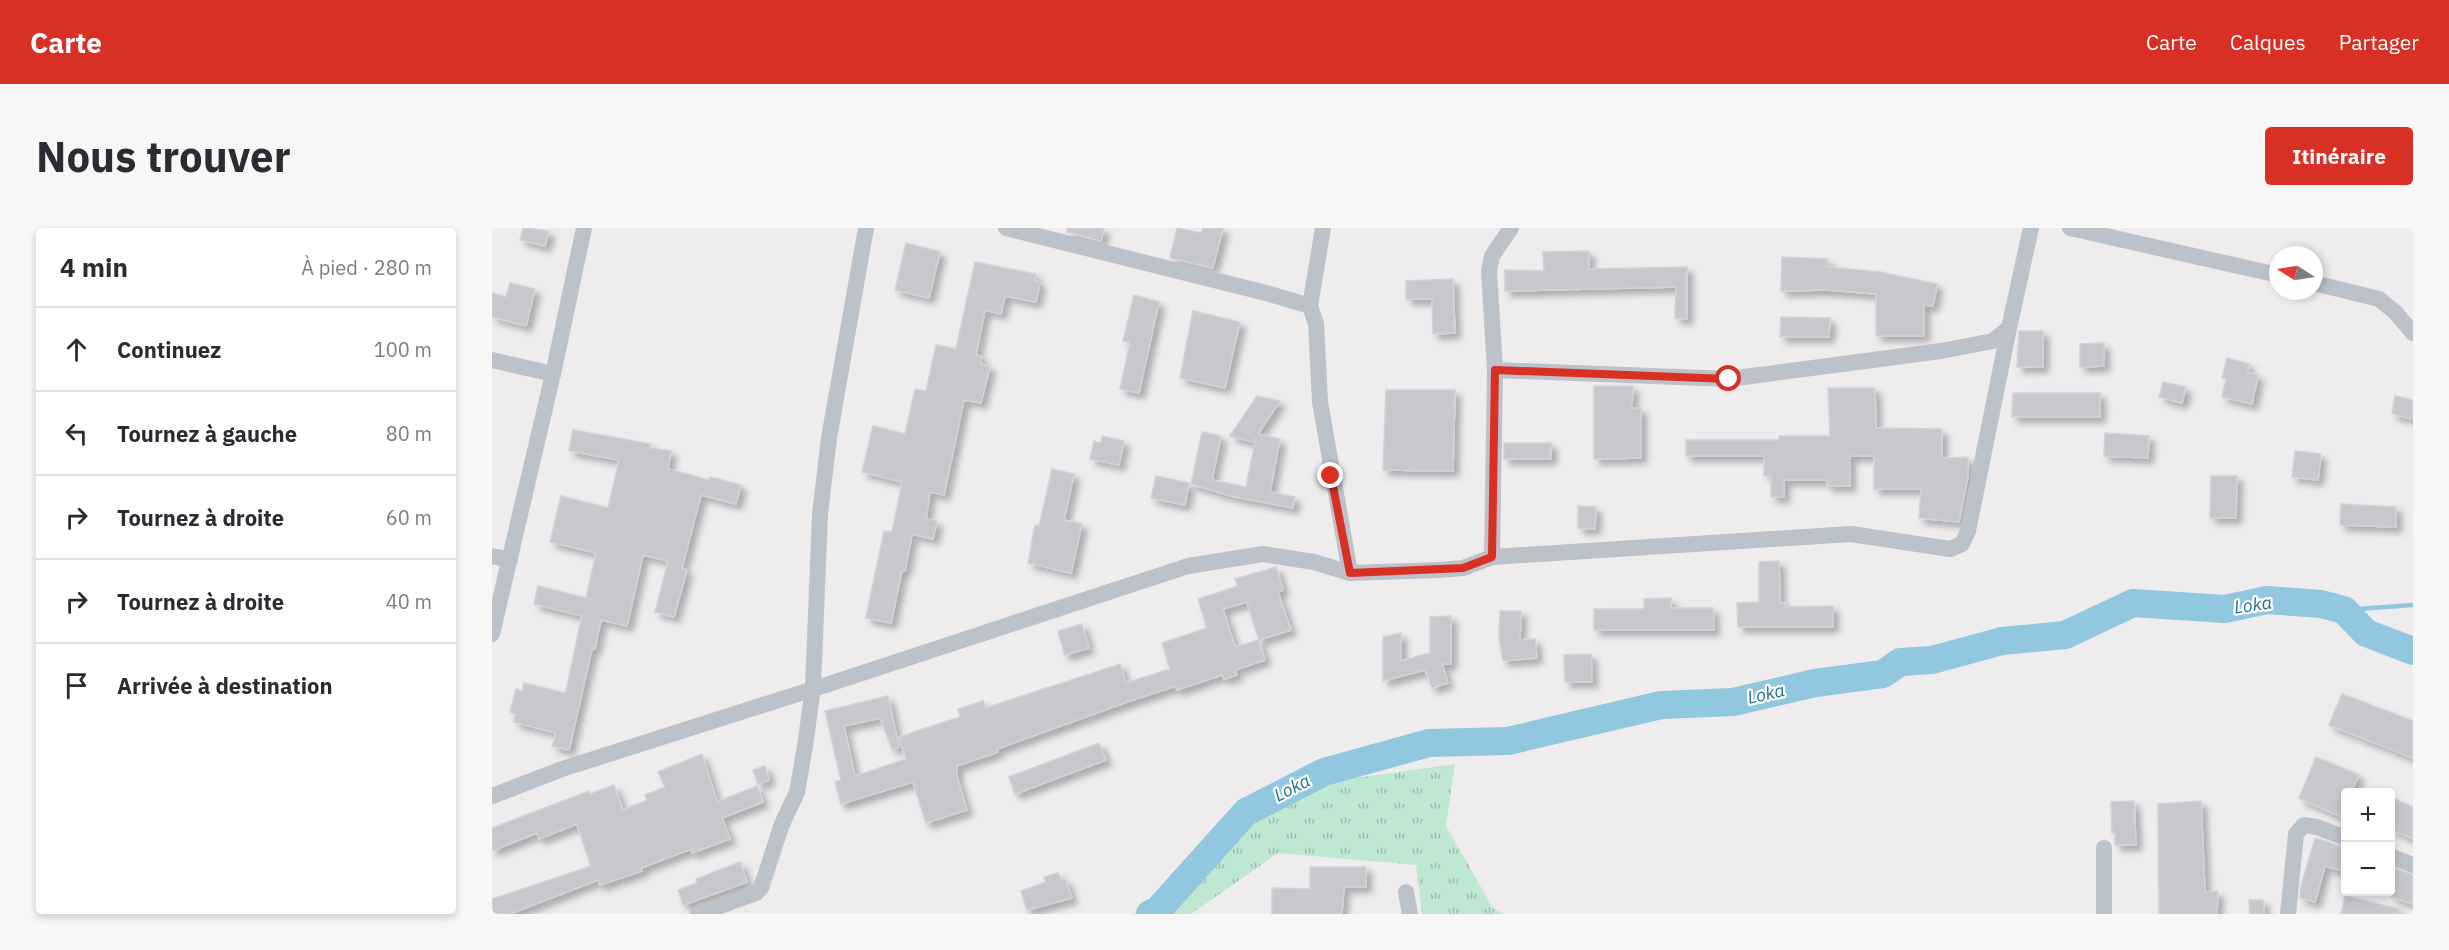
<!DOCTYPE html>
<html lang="fr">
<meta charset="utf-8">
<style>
body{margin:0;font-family:"IBM Plex Sans",sans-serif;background:#f7f7f7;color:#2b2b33}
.controls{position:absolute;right:18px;bottom:18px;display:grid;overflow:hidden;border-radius:6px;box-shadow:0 3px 9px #0003}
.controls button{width:54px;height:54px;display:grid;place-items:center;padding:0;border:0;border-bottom:2px solid #e1e1e2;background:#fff;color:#2b2b33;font:30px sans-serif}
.compass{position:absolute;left:1777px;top:18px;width:54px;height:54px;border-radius:50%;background:#fff;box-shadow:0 3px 9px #0003;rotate:282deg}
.stop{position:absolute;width:18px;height:18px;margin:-14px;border:4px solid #d93025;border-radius:50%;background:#fff}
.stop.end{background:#d93025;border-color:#fff;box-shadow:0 2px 6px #0008}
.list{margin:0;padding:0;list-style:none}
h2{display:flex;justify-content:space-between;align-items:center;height:78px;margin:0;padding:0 24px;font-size:26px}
h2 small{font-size:20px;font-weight:400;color:#7c7c81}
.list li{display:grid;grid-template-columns:39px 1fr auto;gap:18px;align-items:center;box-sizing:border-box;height:84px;padding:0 24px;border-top:2px solid #e1e1e2}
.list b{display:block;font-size:22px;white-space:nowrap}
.list em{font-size:20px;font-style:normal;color:#7c7c81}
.icon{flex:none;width:33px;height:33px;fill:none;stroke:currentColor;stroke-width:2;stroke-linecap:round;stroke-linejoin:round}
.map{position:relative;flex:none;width:1921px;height:686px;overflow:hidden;border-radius:6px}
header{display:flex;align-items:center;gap:36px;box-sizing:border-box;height:84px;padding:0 30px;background:#d93025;color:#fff}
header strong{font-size:28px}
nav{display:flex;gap:33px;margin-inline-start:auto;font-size:21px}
.intro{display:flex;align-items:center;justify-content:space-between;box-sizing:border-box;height:144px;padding:0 36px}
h1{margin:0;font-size:42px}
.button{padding:15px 27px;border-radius:6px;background:#d93025;color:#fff;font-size:21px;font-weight:700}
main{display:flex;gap:36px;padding:0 36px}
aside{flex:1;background:#fff;border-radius:6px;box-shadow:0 3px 9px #0003}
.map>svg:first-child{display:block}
.grass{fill:url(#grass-tufts)}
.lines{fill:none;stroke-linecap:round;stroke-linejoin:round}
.stream{stroke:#91c7df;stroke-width:4.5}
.river{stroke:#91c7df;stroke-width:28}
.building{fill:#c7c8ce;stroke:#d1d2d7;stroke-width:1.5;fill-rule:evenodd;filter:url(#shadow)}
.minor{stroke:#bcc2ca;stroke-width:16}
.route{stroke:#d93025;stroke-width:8}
.labels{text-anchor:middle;stroke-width:4.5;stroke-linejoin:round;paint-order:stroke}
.water-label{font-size:18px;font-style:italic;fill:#1e6f93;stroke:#fff}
</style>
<header>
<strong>Carte</strong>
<nav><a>Carte</a><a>Calques</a><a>Partager</a></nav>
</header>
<div class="intro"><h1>Nous trouver</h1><a class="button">Itinéraire</a></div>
<main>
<aside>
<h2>4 min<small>À pied · 280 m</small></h2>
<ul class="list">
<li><svg class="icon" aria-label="ahead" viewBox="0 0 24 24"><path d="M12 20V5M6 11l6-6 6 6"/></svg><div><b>Continuez</b></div><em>100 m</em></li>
<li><svg class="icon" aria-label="left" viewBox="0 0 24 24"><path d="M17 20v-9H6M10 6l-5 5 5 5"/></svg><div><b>Tournez à gauche</b></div><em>80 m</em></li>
<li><svg class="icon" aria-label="right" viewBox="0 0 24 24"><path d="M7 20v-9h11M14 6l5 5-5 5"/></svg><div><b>Tournez à droite</b></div><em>60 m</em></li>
<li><svg class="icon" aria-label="right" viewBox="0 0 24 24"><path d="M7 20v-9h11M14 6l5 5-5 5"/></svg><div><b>Tournez à droite</b></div><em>40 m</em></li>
<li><svg class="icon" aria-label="arrive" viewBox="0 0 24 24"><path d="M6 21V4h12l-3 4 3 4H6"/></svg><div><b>Arrivée à destination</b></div></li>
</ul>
</aside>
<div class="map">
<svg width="1921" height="686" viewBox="0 0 1921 686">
<defs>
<pattern id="grass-tufts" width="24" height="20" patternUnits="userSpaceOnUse" patternTransform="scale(1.5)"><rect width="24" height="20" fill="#bfe8d3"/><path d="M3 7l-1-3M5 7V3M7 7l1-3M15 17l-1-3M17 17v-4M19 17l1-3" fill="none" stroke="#9dbeae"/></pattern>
<filter id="shadow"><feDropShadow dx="5.5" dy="5.5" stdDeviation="3" flood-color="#0004"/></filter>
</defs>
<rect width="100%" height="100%" fill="#eeecec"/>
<path class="grass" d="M963,536L954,598L1001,680L1012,686H930L924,637L786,625L699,686H641L649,682L736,599L778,583L843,553Z"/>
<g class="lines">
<path class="stream" d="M1852,382L1921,377"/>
<path class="river" d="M658,686L666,682L754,584L832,544L937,515L1016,513L1169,477L1241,474L1323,455L1391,446L1408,434L1440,432L1510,413L1573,407L1641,375L1733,381L1775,372L1829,376L1852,382L1874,405L1921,423"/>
</g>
<g class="building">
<path d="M31,0L57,3L53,18L28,12Z"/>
<path d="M575,0H612L609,13L575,4Z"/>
<path d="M685,0L709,5L711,0H731L721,40L678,30Z"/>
<path d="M414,15L448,24L437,70L403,62Z"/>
<path d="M1097,23V41L1195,39V91L1183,90L1184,59L1013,63V42L1052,43L1051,24Z"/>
<path d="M1290,29L1336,31L1335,39L1388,44L1445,56L1441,78L1432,77V108H1384V66L1335,62L1289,63Z"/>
<path d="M483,34L544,46L542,53L548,54L544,74L513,68L509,86L493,82L484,127L490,128L488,136L498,138L489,175L472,172L452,267L438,264L434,291L445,293L441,311L420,306L413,343L410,342L399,395L374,390L392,303L400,304L410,254L370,244L381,198L413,206L423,161L434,163L444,117L464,121Z"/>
<path d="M961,51L963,105L941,106L940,71H914V53Z"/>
<path d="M18,55L43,61L34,98L0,89V65L14,69Z"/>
<path d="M642,67L667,74L647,165L628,161L638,114L631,113Z"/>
<path d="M701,83L748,94L733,160L688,150Z"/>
<path d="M1289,89L1338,90L1337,109H1288Z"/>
<path d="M1527,103H1551V139H1525Z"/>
<path d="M1612,115V138L1588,139V116Z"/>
<path d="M1735,130L1757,136L1755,144L1766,147L1760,176L1730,169L1734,151L1730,150Z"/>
<path d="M1671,154L1694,159L1690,175L1667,169Z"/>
<path d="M1102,158H1141L1140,180H1149V230L1102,231Z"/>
<path d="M1336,160H1383L1384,200L1450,201V230L1476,229V248L1467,294L1427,290L1429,261H1382V228H1358V258H1335V252H1292V269H1279V247L1272,248V228H1194V212H1287V208H1338Z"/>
<path d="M894,162H963L961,243L891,242Z"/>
<path d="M1521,165H1608V189H1520Z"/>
<path d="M765,168L788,173L766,206L788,211L778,264L803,269L801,280L739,268L699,256L710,204L729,208L720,252L754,259L764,210L761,214L738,208Z"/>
<path d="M1903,168L1921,172V191L1900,186Z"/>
<path d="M81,202L159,216L158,220L179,223L176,241L217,252L218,249L249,257L244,276L209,267L190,340L195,342L182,389L163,384L176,333L151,327L135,398L109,392L103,421H100L77,522L60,518L64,505L22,494L24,486L18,484L24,461L30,463L32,455L72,465L74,463L90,388L42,376L46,358L94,370L104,325L58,314L69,268L116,280L127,232L77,223Z"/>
<path d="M1613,205L1657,208L1656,230L1612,228Z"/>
<path d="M610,208L632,213L627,237L598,231L602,213L609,215Z"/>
<rect x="1012" y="215" width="47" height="16"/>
<path d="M1803,223L1829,226L1826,252L1800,249Z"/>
<path d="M560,241L582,246L572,292L590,296L579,345L536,335L543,297L547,298Z"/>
<path d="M664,248L697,255L693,277L659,270Z"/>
<path d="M1719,248H1745L1744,290H1718Z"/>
<path d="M1849,276L1904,279V299L1848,297Z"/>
<path d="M1086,278L1104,279L1103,301L1086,300Z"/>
<path d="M1287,333L1288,375H1293V379L1341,378V399H1246L1245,375L1267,374V334Z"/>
<path d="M784,339L791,362L786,364L799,402L767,412L773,432L743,442L745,447L732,451L730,447L685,462L684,458L638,473L505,521L506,524L465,538V549L475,582L434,595L421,554L349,576L343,554L349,552L333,483L396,468L407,519L400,521L388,490L352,498L363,548L414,531L407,509L468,489L466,481L491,473L494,480L628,436L634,455L678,441L670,415L715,400L706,371L746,358L743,351ZM755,374L767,412L743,419L731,381Z"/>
<path d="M1179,370V380H1221L1222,402H1102V381H1152V371Z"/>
<path d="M1008,383H1029L1028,412L1043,411L1045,430L1011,433L1007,410Z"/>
<path d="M959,388V436H950L956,455L940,460L933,442L891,453V409L909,405V433L938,425V389Z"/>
<path d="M590,396L597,420L573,427L566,403Z"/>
<path d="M1099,426L1100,454H1073L1072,427Z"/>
<path d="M1850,466L1921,493V530L1837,497Z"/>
<path d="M607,515L614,532L523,566L517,549Z"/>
<path d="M210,526L225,574L265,558L271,574L230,590L238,611L200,625L199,621L149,640L150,643L108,657L106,652L18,686H0V671L99,638L85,596L47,611L45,605L0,623V600L97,563L98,566L122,557L131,582L155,572L153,567L173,559L166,544Z"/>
<path d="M1824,529L1867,547L1859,564H1854V579L1849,589L1807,570Z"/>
<path d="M273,538L277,552L266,556L261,542Z"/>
<path d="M1903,571L1921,579V611L1899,601V582Z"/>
<path d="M1642,573L1644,617H1623V605H1620L1619,574Z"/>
<path d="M1709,573L1713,664L1726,663L1725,686H1667L1666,576Z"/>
<path d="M1823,610L1854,620V644L1833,638L1823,674L1808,670L1809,658Z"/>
<path d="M248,634L255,654L191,677L186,662L205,655L204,651Z"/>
<path d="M818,639H874V659H852L850,686H780V660L818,661Z"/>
<path d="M1899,639L1921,647V676L1899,669Z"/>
<path d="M566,645L569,652L573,651L580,670L535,682L529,663L554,654L552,649Z"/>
<path d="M1853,668L1907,681L1906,686H1849Z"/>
<path d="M1757,672H1771L1772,686H1758Z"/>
</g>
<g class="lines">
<g class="minor">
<path d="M514,0L774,65L818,78L824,96L828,174L858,345"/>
<path d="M1578,0L1786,47"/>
<path d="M1822,55L1887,71L1903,84L1921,105"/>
<path d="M818,78L831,0"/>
<path d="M0,132L61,146"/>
<path d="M1003,142L1237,151L1449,123L1501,113L1517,100L1539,0"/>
<path d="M0,328L18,332"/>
<path d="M1000,329L1003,142L997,43L1000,28L1019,0"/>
<path d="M0,406L61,146L92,0"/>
<path d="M0,568L70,541L334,457L696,338L771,326L822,334L858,345L947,342L971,340L1000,329L1359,306L1458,321L1470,316L1476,303L1517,100"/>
<path d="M1612,620V686"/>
<path d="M1898,628L1921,637"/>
<path d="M914,664L918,686"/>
<path d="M206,686L264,665L269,660L290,596L305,564L313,518L321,460L328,286L337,210L374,0"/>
<path d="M1796,686L1804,606L1812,597L1825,599L1854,610"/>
</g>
</g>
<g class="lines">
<path class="route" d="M839,248L858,345L971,340L1000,329L1003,142L1237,151"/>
</g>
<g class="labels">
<g class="water-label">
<text transform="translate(1761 377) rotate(-8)" y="6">Loka</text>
<text transform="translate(1274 466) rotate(-13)" y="6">Loka</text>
<text transform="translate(800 560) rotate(-27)" y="6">Loka</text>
</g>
</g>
</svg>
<div class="controls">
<button>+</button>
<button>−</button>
</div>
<svg class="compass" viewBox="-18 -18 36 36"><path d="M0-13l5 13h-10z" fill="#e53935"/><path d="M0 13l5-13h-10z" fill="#7c7c81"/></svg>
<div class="stop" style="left:1237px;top:151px"></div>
<div class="stop end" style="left:839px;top:248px"></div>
</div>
</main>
